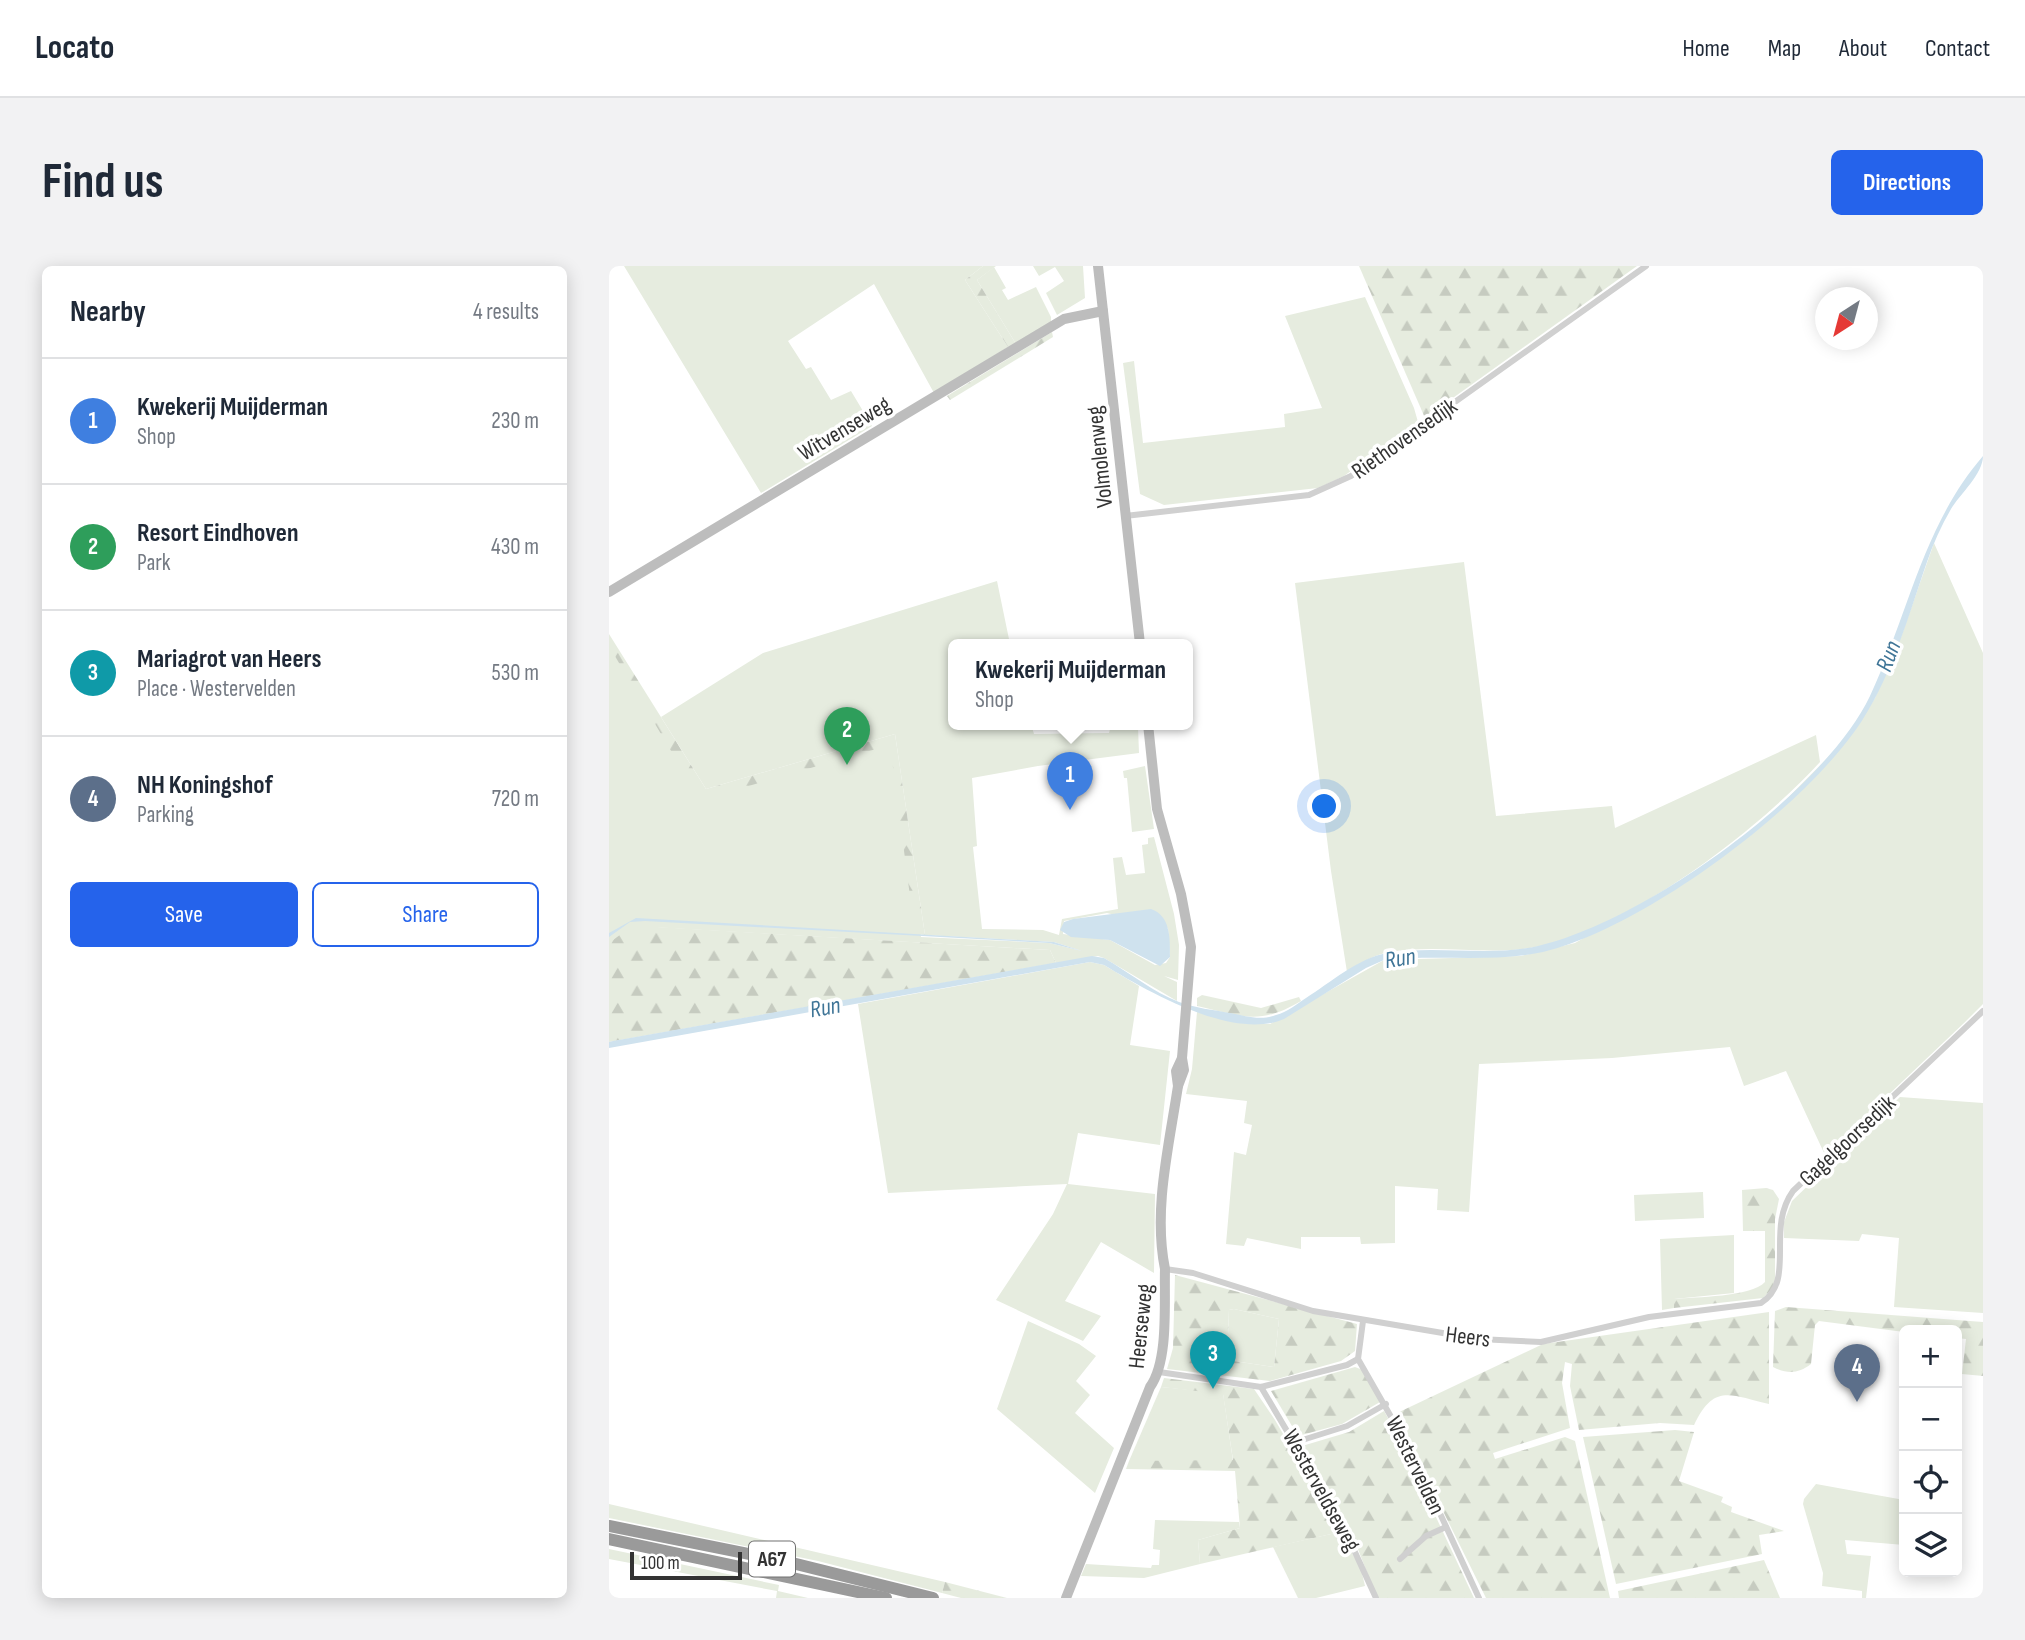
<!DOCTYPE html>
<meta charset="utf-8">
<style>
body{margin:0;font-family:"Sofia Sans Condensed",sans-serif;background:#f2f2f3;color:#1f2937}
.controls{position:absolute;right:21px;bottom:21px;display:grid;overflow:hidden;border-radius:10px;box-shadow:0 4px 18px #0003}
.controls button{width:63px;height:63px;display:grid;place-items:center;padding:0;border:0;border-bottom:2px solid #e0e1e3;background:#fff;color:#1f2937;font:35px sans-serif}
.compass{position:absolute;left:1206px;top:21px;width:63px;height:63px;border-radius:50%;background:#fff;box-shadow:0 4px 18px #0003;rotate:216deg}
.scale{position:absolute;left:21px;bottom:18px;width:112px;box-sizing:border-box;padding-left:7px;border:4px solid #333;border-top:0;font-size:19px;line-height:24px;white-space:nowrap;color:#333;-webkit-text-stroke:5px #fff;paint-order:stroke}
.you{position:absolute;left:716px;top:541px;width:24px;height:24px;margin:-18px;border:5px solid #fff;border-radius:50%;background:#1a73e8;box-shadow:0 0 0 10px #1a73e833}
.badge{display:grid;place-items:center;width:46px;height:46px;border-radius:50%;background:#2563eb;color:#fff;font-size:23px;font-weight:700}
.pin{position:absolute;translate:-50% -58px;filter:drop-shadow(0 2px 4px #0008)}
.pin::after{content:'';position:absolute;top:37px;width:24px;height:21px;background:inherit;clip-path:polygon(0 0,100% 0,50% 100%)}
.popup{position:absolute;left:339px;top:373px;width:245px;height:91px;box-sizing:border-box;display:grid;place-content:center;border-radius:10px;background:#fff;filter:drop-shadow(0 2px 5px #0005);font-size:23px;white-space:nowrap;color:#747a83}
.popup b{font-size:26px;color:#1f2937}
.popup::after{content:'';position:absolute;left:50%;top:100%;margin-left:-14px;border:14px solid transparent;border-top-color:#fff}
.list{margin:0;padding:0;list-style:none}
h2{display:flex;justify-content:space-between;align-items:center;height:91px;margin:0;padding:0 28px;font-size:30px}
h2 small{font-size:23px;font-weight:400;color:#747a83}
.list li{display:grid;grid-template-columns:46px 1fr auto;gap:21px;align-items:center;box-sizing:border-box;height:126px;padding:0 28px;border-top:2px solid #e0e1e3}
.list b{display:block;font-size:26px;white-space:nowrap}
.list p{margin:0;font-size:23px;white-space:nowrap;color:#747a83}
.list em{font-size:23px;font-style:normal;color:#747a83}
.actions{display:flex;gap:14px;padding:21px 28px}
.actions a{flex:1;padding:16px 0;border:2px solid #2563eb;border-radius:10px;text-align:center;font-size:24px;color:#2563eb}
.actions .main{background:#2563eb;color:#fff}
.icon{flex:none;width:38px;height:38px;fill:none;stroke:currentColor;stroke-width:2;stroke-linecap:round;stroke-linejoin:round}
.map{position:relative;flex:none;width:1374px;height:1332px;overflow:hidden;border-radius:10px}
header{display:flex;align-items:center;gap:42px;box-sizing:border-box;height:98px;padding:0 35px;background:#fff;border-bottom:2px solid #e0e1e3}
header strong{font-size:33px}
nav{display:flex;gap:38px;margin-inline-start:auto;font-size:24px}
.intro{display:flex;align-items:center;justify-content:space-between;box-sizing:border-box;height:168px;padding:0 42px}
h1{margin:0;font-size:49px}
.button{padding:18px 32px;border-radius:10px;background:#2563eb;color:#fff;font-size:24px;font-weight:700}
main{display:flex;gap:42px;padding:0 42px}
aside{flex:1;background:#fff;border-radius:10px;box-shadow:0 4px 18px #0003}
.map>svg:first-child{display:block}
.green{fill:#e6ecdf;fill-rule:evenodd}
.forest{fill:url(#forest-firs);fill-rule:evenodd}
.water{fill:#cfe2ee}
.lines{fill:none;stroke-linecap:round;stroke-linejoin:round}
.street{stroke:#d0d0d0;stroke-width:6}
.secondary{stroke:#bdbdbd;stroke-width:10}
.highway{stroke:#9a9a9a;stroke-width:12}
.labels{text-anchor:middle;stroke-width:7;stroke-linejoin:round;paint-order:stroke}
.shield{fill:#fff;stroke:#707070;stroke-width:2}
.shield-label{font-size:21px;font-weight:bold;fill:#333}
.street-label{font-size:23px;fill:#333;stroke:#fff}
.water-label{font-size:24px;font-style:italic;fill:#3f7597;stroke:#fff}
</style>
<header>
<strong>Locato</strong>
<nav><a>Home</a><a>Map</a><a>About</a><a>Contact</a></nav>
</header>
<div class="intro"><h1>Find us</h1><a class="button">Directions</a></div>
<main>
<aside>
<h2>Nearby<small>4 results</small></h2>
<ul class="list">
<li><span class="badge" style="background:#3f7fe0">1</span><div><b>Kwekerij Muijderman</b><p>Shop</p></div><em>230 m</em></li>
<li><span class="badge" style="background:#2e9e5b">2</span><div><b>Resort Eindhoven</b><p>Park</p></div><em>430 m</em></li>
<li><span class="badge" style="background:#0f9aa8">3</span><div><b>Mariagrot van Heers</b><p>Place · Westervelden</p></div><em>530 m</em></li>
<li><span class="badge" style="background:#5c6f8a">4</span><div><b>NH Koningshof</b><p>Parking</p></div><em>720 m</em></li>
</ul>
<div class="actions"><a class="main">Save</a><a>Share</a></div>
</aside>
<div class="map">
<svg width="1374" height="1332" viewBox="0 0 1374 1332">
<defs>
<pattern id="forest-firs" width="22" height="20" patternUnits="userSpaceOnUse" patternTransform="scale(1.75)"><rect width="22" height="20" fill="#e6ecdf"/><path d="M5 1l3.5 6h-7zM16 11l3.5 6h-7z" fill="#c6cbc0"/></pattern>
</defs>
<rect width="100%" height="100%" fill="#fff"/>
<g class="green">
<path d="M15,0H374L356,14L399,81L325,127L265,18L179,75L197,103L202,101L222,134L242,125L263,160L152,227Z"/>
<path d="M424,0H474L476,32L448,49L437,27L455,15L446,1L430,10Z"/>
<path d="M385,1L397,22L393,24L399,34L427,21L442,51V57L407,78L368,14Z"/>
<path d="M756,31L805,142L809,156L735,210L709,222L555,239L531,228L514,97L525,95L534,177L676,161L675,148L713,142L676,50Z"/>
<path d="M1325,277L1374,387V738L1355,757L1216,889L1177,805L1135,820L1121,781L1003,792L870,798L860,946L828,944L829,923L786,920V977L752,978L751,971H692V983L638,972L635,980L617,978L625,886L637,889L643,859L635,857L638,835L577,828L583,803L588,746L633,757L661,758L775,694L912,690L966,677L1090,607L1142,569L1246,464L1266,432L1292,371Z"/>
<path d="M855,296L887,550L1003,540L1006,562L1207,469L1211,496C1146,567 1012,670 914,683C869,688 821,678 776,687C762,690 750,699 738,706L722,605L686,317Z"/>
<path d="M388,315L401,378H344V458H422L425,468L500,467L501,463L529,461L530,487L429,500L363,512L368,580L364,581L373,663L434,664L450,669L453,653L509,643L504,592L513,591L517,609L536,607L533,579L539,578V572L545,571L565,648L570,679L569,714L555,710L568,716V735L495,692L489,690L447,697L441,684L42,661L0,678V375L94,526L284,472L312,671L440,677L473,685L445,676L316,669L286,468L97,523L52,451L154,387ZM498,647L559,662L561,691L557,697L546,699L501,674L454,668L455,655Z"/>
<path d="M536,500L545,563L523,566L518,512H515L514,505Z"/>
<path d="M481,696L495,699L530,720L521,779L561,785L551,879L469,867L459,918L546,928L545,1007L492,976L456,1035L492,1050L474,1075L387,1034L444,948L458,918L279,927L249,738Z"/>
<path d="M1291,831L1374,837V1047L1285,1041L1290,972L1253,968L1250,975L1175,972V956L1183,935Z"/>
<path d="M1094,926L1095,952L1026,955L1025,929Z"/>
<path d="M1125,969V1027L1065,1033V1042L1053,1044L1051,973Z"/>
<path d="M625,1043L670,1053L665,1101L618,1094L620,1044Z"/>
<path d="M419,1055L470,1078L487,1090L467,1115L481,1129L466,1147L505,1182L486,1227L388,1143Z"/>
<path d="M552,1121L614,1127L624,1195H520Z"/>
<path d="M1207,1218L1295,1234V1279L1236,1274L1238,1288L1262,1290L1257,1332H1253V1325L1213,1320L1214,1307L1194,1238L1195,1233Z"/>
<path d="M0,1238L336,1316L333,1327L209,1295L0,1252Z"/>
<path d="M546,1254L630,1256L631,1262L589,1274L591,1298L535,1312L472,1310L477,1298L542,1302L543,1299H550L551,1284L544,1283Z"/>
<path d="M731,1266L752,1303L756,1320L707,1332H689L664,1281Z"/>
<path d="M0,1283L170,1319L169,1325L199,1332H167L168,1325L0,1293Z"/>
</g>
<g class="forest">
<path d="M374,0H387L368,14L407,78L399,81L356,14Z"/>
<path d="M750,0H1028L816,152Z"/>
<path d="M443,66L444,71L341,134L338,130Z"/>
<path d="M0,368L97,523L286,468L316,669L306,668L281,479L91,534L0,380Z"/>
<path d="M31,660L441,684L447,697L0,776V677L19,663Z"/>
<path d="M593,729L652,742L690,731L692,735C650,760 633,750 588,740V732Z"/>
<path d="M1157,922L1164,924L1170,933L1166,953V1020L1154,1032L1065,1042V1033C1086,1031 1142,1031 1156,1016V965H1134L1133,924Z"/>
<path d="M566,1009L748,1058L746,1085L732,1095L661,1115L558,1103L564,1082ZM625,1043L670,1053L665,1101L618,1094L620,1044Z"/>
<path d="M1177,1041L1374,1056V1110L1353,1108L1357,1073L1348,1072V1064L1295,1066L1210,1055L1206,1059L1202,1098C1189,1108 1178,1108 1164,1101L1166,1045Z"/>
<path d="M1160,1046V1138C1121,1129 1105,1117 1085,1159L1051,1157L970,1164L961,1120L963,1098L956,1096L953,1117L961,1162L884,1187L886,1193L956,1171L966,1175L1001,1332H877L786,1148L934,1078Z"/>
<path d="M746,1101L754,1104L771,1136L733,1158L689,1170L662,1125Z"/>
<path d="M555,1112L645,1123L666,1154L731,1266L591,1298L589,1274L631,1262L626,1205L517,1203L520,1195L624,1194L614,1128L552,1121Z"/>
<path d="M775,1145L788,1168L865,1332H768L745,1273L693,1180L740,1166Z"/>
<path d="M1066,1164L1085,1166L1070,1215L1114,1231L1112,1236L1123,1241L1122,1246L1175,1265L1150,1269L1153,1288L1007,1318L974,1171Z"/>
<path d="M1155,1294L1171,1332H1010L1009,1325Z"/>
<path d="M336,1316L398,1332H352L333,1327Z"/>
</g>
<g class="water">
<path d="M1374,190C1374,208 1351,228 1342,243C1332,260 1324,278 1318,296C1300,348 1284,406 1254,453C1198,541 1035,662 934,686C882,697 827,688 775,694L757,702L675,753C624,775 538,725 495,699L481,696L0,782V776L4,775L483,690L495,692C520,706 544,726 570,736C586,742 605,744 621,747C637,750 652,755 667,749C678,746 688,738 697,732C721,717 749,692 778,687C828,679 880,691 929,680C1034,656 1214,528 1261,430C1299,349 1314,259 1374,190Z"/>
<path d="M542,643C562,650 561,673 561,691L551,700L501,674L462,671L451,664L455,656L464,653Z"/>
<path d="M27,652L445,676L473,685L440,677L36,655L21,656L0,671V667Z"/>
</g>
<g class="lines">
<g class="street">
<path d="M516,250L700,229L742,210L1037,0"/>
<path d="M556,1003L584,1007L704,1045L869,1073L932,1076L1040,1051L1152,1037C1188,1014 1156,964 1184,925L1374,745"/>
<path d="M754,1055L749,1093L805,1191L870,1332"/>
<path d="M550,1106L652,1121L738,1099L749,1093"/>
<path d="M652,1121L734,1260L767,1332"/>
<path d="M687,1176L738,1160L777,1138"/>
<path d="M791,1293L817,1270L837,1261"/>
</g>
<g class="secondary">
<path d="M489,0L531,378"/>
<path d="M0,326L455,53L494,45"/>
<path d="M569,820L567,805L573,792"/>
<path d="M457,1332L541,1121C560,1095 555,1036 556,1003C544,944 560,880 569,820L575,804L573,792L582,681L572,628L548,543L539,458"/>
</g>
<g class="highway">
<path d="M0,1260L175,1295L324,1332"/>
<path d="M0,1273L277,1332"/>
</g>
</g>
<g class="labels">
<rect class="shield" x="140" y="1275.5" width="46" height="35" rx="5"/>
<g class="shield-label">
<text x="163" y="1300">A67</text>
</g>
<g class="street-label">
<text transform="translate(235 162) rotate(-31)" y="8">Witvenseweg</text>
<text transform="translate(795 172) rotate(-35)" y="8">Riethovensedijk</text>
<text transform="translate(490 191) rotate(-96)" y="8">Volmolenweg</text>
<text transform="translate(1238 874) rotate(-43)" y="8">Gagelgoorsedijk</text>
<text transform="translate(531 1060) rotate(-84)" y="8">Heerseweg</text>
<text transform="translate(859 1070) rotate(7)" y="8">Heers</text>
<text transform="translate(807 1199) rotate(64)" y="8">Westervelden</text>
<text transform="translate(713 1224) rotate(61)" y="8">Westerveldseweg</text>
</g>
<g class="water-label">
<text transform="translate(1279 390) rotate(-69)" y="8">Run</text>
<text transform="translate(791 692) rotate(-9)" y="8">Run</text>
<text transform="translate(216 741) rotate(-10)" y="8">Run</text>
</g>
</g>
</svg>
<div class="controls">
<button>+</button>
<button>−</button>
<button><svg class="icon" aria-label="locate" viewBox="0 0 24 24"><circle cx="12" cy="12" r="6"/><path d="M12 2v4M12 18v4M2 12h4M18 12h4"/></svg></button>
<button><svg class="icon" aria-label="layers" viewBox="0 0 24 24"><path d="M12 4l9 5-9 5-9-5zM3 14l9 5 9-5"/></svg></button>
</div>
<svg class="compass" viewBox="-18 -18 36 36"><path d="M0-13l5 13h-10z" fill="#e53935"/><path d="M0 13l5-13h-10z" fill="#747a83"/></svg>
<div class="scale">100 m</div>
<div class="you"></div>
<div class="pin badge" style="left:461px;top:544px;background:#3f7fe0">1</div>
<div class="popup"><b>Kwekerij Muijderman</b>Shop</div>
<div class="pin badge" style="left:238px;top:499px;background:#2e9e5b">2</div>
<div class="pin badge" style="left:604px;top:1123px;background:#0f9aa8">3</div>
<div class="pin badge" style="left:1248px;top:1136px;background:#5c6f8a">4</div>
</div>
</main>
